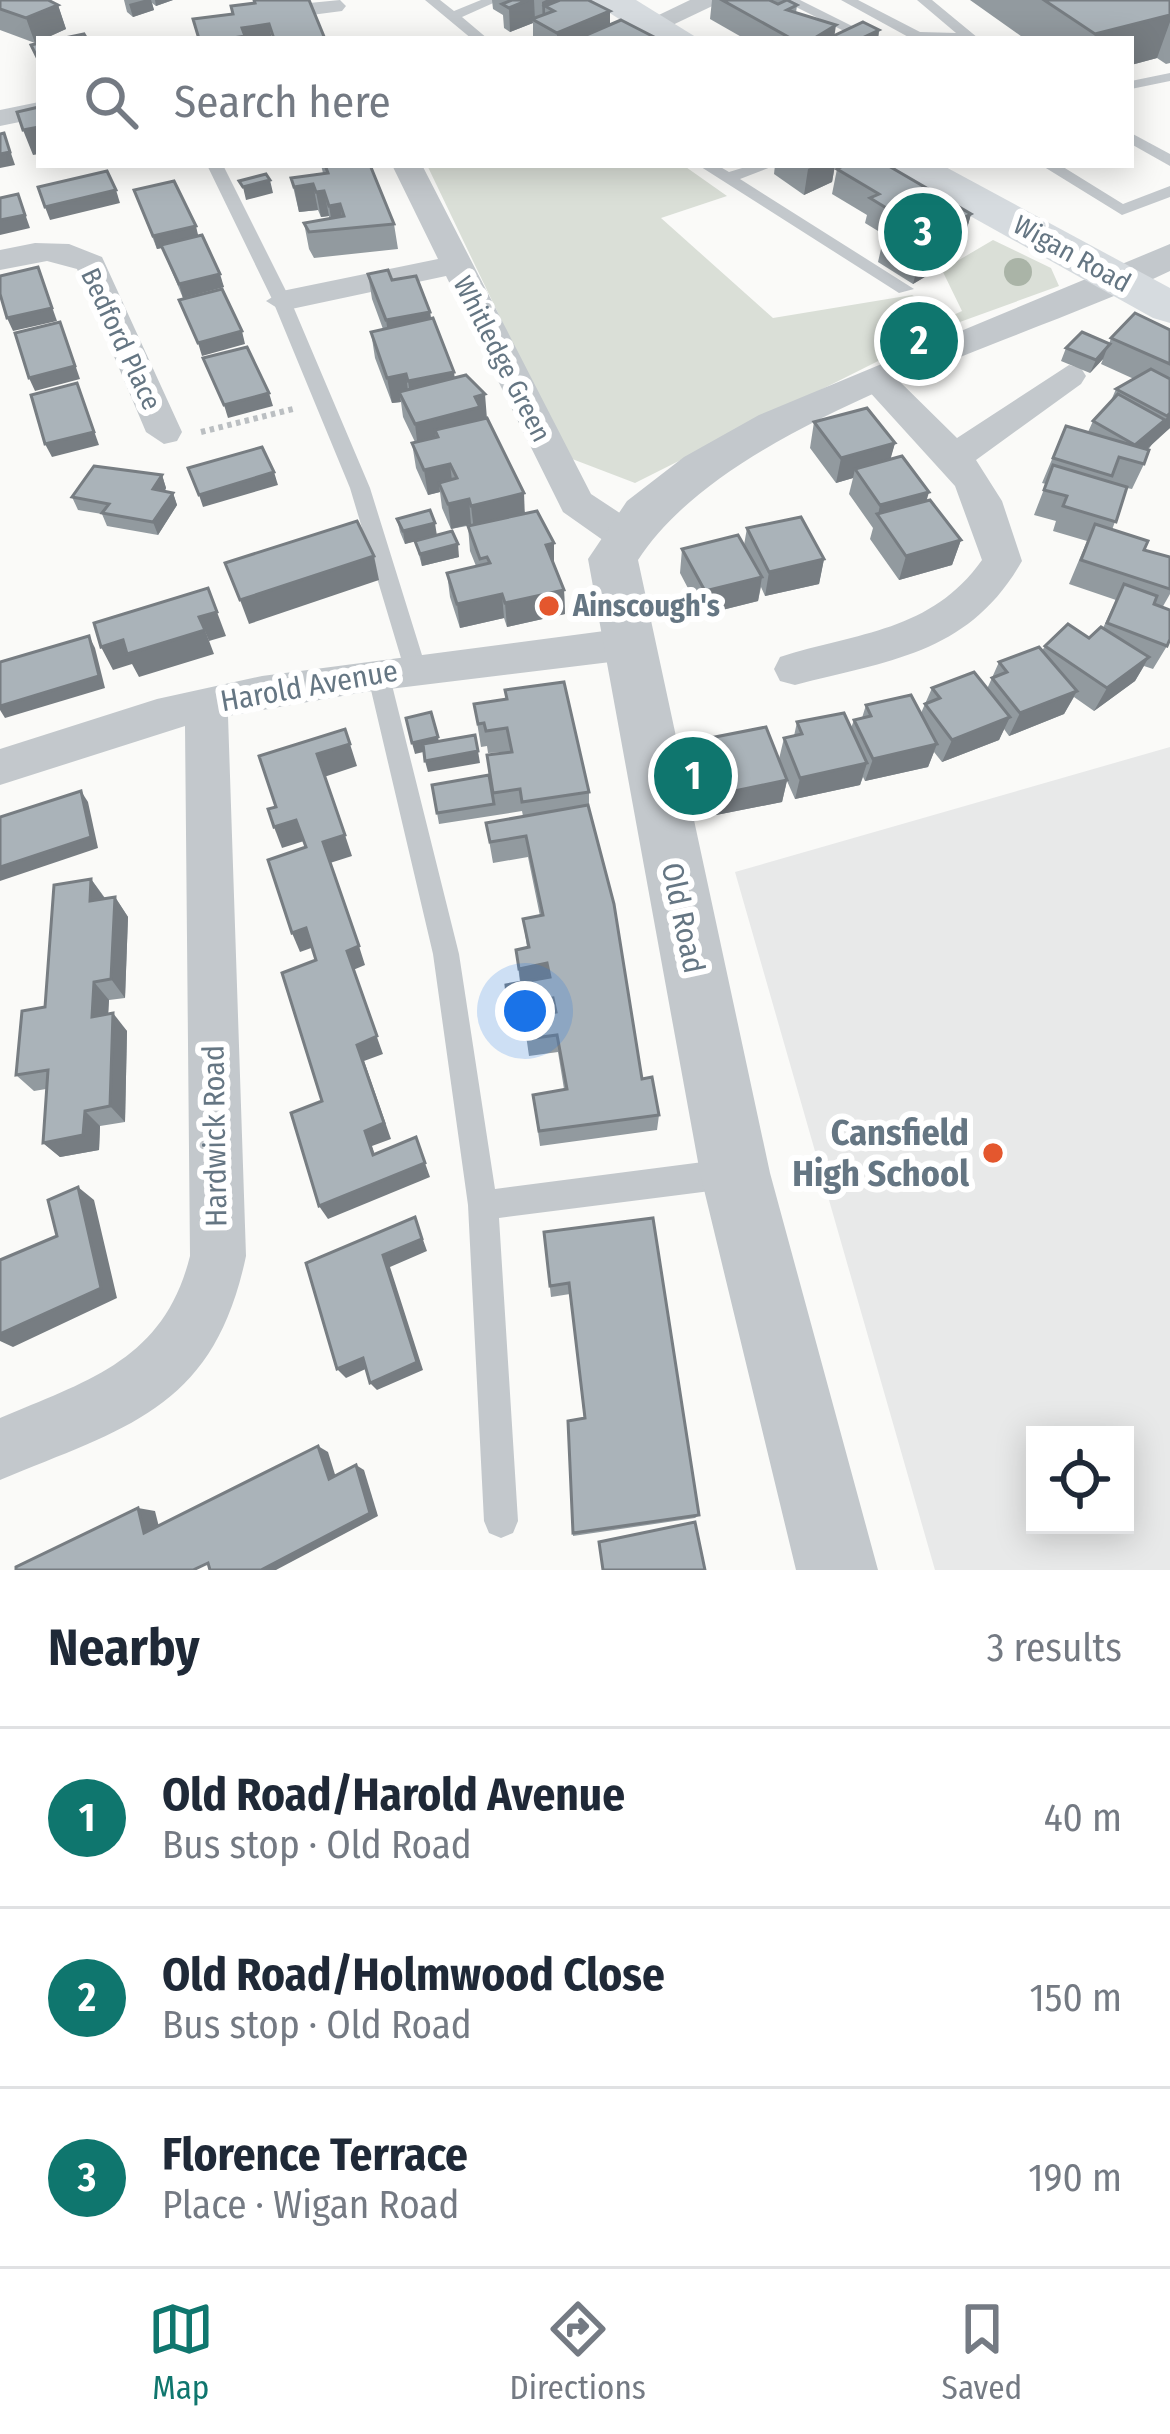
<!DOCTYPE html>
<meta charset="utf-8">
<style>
body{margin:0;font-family:"Fira Sans Condensed",sans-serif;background:#f2f2f3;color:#1f2937}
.controls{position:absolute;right:36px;bottom:36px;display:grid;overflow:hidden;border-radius:0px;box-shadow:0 6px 30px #0003}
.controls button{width:108px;height:108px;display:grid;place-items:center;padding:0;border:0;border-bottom:3px solid #e0e1e3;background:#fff;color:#1f2937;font:60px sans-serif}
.you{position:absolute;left:525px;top:1011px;width:42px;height:42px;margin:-30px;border:9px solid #fff;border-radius:50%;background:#1a73e8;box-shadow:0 0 0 18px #1a73e833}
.badge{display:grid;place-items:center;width:78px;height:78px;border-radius:50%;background:#0f766e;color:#fff;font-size:39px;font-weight:700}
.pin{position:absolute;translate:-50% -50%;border:6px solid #fff;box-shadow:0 3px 12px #0006}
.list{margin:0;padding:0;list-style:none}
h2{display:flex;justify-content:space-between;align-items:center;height:156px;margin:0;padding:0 48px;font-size:51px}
h2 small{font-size:39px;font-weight:400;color:#747a83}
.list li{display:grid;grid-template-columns:78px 1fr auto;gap:36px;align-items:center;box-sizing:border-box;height:180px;padding:0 48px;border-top:3px solid #e0e1e3}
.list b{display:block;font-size:45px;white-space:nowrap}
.list p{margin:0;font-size:39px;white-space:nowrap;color:#747a83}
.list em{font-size:39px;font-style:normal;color:#747a83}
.icon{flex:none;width:66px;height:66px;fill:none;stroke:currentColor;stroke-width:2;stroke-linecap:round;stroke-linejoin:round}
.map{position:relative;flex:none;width:1170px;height:1570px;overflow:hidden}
.search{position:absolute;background:#fff;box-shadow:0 6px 30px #0003;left:36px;right:36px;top:36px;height:132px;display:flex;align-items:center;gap:30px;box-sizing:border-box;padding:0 42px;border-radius:0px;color:#747a83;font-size:45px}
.sheet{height:696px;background:#fff}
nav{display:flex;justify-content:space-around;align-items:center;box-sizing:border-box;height:168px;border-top:3px solid #e0e1e3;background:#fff;font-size:33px;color:#747a83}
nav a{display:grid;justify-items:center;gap:6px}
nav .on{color:#0f766e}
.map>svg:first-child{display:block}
.built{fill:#e8e9e9;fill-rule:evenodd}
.green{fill:#dadfd7}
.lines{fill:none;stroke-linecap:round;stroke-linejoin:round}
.path{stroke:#bbbfc2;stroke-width:6;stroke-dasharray:4.5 4.5;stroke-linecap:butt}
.service{fill:#c3c8cc;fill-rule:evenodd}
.minor{fill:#c3c8cc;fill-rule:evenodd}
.tertiary{fill:#c3c8cc;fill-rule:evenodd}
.primary{fill:#d6dbdf;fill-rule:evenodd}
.tree{fill:#aab4a7}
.wall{fill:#929a9f}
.shaded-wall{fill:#777d82}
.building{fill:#aab3b9;stroke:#777d82;stroke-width:3}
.poi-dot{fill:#e4572e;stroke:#fff;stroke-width:4.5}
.labels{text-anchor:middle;stroke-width:12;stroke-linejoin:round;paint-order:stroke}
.far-street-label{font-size:27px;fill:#657683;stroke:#fff}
.poi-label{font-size:30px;font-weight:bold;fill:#657683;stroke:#fff;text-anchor:start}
.street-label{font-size:30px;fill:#657683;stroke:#fff}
.near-poi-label{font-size:36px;font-weight:bold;fill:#657683;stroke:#fff;text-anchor:end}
</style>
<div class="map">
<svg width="1170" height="1570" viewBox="0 0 1170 1570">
<rect width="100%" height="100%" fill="#fafaf8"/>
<path class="built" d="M1170,747V1570H935L735,872ZM1035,1435H1125V1525H1035Z"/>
<path class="green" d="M427,165H683L727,196L661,218L773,318L912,295L949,317L962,311L942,270L993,240L1051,268L1059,286L946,327L635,483L567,457Z"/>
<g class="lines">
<path class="path" d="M201,432L297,408"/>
<g class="service">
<path d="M425,0H440L454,11L481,0H500L462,17L488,39H472Z"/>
<path d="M782,0H800L878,39H860Z"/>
<path d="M841,0H858L920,32L956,33L917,0H932L978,38L912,39Z"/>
<path d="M1170,73V81L1131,89V81Z"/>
<path d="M1131,133L1170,154V166L1131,144Z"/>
<path d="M207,165H223L290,299L370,488L426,668L423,674L415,677L404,668L350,488L272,299Z"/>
<path d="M698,165H717L729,172L752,165H776L740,179L914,289L899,293Z"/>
<path d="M1041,165H1060L1123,204L1170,186V197L1122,215Z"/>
<path d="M378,664L389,673L459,954L495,1189L734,1158L744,1163L749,1173L744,1183L734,1188L499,1218L518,1521L513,1533L501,1538L489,1533L484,1521L468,1205L433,954L367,673Z"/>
</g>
<g class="minor">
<path d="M340,0L346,6L342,11L273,20L240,39H208L258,8Z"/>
<path d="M690,0H725L662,30H644L640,24Z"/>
<path d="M39,102V118L0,126V110Z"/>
<path d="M392,165H422L591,494L635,523L640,533L635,543H607L563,512L446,276L282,311L266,301L282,291L438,259Z"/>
<path d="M35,243L69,244L102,257L182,432L177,441L164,444L146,432L77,269L47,261L0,270V250Z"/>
<path d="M1069,365L1081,368L1086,376L1081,384L976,460L1002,501L1022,561C969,654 891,660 795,685L780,681L774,669L780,657C858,632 931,632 982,560L955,486L866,388L861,380L866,372H890L957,438Z"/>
<path d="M627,628L642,633L648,644L642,655L627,660L365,692L228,716L246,1256C214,1408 130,1426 0,1480V1418C89,1380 164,1360 190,1256L185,726L0,785V749L157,699L262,676Z"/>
</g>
<path class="tertiary" d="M1170,244V271C1019,344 729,419 638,560L770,1173L878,1570H796L700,1173L588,559L627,501L684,457L759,415Z"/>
<g class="primary">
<path d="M589,0H636L699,39H651Z"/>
<path d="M888,165H942L1170,288V323L1153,318L895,174Z"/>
</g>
</g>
<circle class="tree" cx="1018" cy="272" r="14"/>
<g class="wall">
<path d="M0,0L58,5L66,29L44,39H39V41L35,43L0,30Z"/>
<path d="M124,0H173L156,6L152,3L154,10L133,17L127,12Z"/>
<path d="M492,0H588L610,11V25L658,39H533V23L510,32L504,28L503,15L493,9Z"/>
<path d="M712,0H789L797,5L796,13L834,35L879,30L878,39H745L710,19Z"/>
<path d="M970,0H1170V63L1166,64L1157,58L1131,65V39H1025Z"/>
<path d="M321,165H370L394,224L398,249L314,258L309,249L304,223L329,219V216L321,217L318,210L299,212L291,178L323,173Z"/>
<path d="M775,165H835L832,182L804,195L774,174Z"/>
<path d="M837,169L971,214L964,239L939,253L933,272L913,284L878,262L884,236L893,231L891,230L883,234L865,223L867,215L832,194Z"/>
<path d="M134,190L199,236L224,287L183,298L162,248L157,249Z"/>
<path d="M368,274L392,280L430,312L431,318L455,378L487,418L525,513L554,566L564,590L565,614L507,627L504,618L460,628L450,597L447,573L476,566L470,551L468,526L472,525L451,529L442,508L440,492L428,495L416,468L412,443L415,442L403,417L401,402L392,403L375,358L371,332L383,329L372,299Z"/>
<path d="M1170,330V428L1155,440L1148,450L1144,464L1132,489L1127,488L1112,530L1144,550L1170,557V594L1162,608L1167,646L1153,669L1144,666L1135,681L1094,711L1074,697L1064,714L1009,736L1004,729L999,740L942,762L934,752L928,767L865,781L863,777L860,785L795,799L787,781L782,802L716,815L697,762L700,740L779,759L784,738L794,736L797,722L851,728L854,720L862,718L866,705L921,713L932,688L987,689L999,662L1042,651L1045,646L1089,638L1103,628L1116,600L1069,584L1087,541L1053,531L1056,521L1034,515L1046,484L1042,483L1066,426L1088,432L1093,421L1110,403L1116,389L1134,379L1101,364L1103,359L1090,373L1061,361L1066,348L1109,344L1111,338Z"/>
<path d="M814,422L895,443L890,459L961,540L952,565L899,580L870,539L873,528L849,494L853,478L836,483L810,448Z"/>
<path d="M162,475L166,488L165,491L173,493L177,505L158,535L107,526L102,514L78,510L72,497Z"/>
<path d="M397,519L437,535L459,557L422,566L415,541L405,544L400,532Z"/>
<path d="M747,528L824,559L819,584L765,596L761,587L758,601L702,615L680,573L682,549L744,545Z"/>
<path d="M474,704L589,792V807L642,1079L659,1115L657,1130L540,1146L533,1095L564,1089L558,1052L529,1056L524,1021L511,1023L506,985L520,982L516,950L527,947L523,919L540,916L528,857L493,863L486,823L523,816L522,811L439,824L432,785L489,775L487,755L510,752L488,753L487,746L481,747Z"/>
<path d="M91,879L105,898L115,897L128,917L125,998L109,1000L108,1014L127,1031L125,1122L100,1126L99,1150L60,1157L43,1143L46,1089L34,1091L16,1075L45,1007Z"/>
<path d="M544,1232L699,1515L695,1518L573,1536L568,1421L584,1418L570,1294L551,1297Z"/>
</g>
<g class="shaded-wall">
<path d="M144,0H151L154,10L133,17L129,4Z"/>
<path d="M155,0H173L156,6Z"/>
<path d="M528,0H534L535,20L532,19L533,23L510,32L509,8Z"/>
<path d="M546,0H570L554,11L545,6V25L543,26L542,2Z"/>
<path d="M58,5L66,29L44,39H39V41L35,43L26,18Z"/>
<path d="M610,11V36L602,39H557V33Z"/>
<path d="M1170,15V22L1157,58L1131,65V39H1094L1095,34Z"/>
<path d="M269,24L272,39H227L242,28Z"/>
<path d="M836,25L834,39H813Z"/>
<path d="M879,30L878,39H860Z"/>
<path d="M39,127V154L33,155L23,130Z"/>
<path d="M4,133L15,165L0,168V154Z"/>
<path d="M818,165H835L832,182L804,195L808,169Z"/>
<path d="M270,180L273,193L246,200L243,187Z"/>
<path d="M313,184L318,210L299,212L294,187Z"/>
<path d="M116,190L120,203L50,220L45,207Z"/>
<path d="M324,191L329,216L321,217L316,192Z"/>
<path d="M340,204L344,229L333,230L329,206Z"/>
<path d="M896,205L891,230L883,234L888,209Z"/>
<path d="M23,208L30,228L0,235V220Z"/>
<path d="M971,214L964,239L939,253L933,272L913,284L920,258L937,249L942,229Z"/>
<path d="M934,225L927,250L917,233Z"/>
<path d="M196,226L199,239L157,249L153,236Z"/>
<path d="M38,267L57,321L13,331L7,318Z"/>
<path d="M220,274L224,287L183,298L179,284Z"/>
<path d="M430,312L433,337L390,346L386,320Z"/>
<path d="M242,331L245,344L202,356L198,343Z"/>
<path d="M65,335L80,379L35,391L29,378Z"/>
<path d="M1108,346L1103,359L1090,373L1096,360Z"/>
<path d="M454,372L457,398L412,407L408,381Z"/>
<path d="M406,374L409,400L399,392L401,402L392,403L387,378Z"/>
<path d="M77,383L99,445L52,457L45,444Z"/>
<path d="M269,393L273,406L228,418L224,405Z"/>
<path d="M485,394L487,419L438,437L435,430L437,444L418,449L415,424Z"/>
<path d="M1170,413V428L1134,461L1135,445L1164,421Z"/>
<path d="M895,443L888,468L855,469L853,478L836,483L841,458Z"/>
<path d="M450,464L453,489L439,483L440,492L428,495L424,470Z"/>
<path d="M274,472L278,485L203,507L199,495Z"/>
<path d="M162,475L166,488L158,502L153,489Z"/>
<path d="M929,492L922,517L878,515L880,505Z"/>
<path d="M173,493L177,505L158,535L153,522Z"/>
<path d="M524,493L525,518L474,531L471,506Z"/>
<path d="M469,499L471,524L451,529L448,504Z"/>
<path d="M435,523L437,536L405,544L403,531Z"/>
<path d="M961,540L952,565L899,580L906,556Z"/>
<path d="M554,543V568L546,545Z"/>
<path d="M458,544L459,557L422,566L420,554Z"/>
<path d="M374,556L379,580L249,624L240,600Z"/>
<path d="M824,559L819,584L765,596L769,572Z"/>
<path d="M762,577L758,601L702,615L705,591Z"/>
<path d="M564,590L565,614L507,627L505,603Z"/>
<path d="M502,594L504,618L460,628L457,604Z"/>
<path d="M217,612L226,636L209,641L199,617Z"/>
<path d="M205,630L214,654L139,677L132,664L113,670L101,647L123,640Z"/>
<path d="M89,636L95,648L105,688L5,718L0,710V706Z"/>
<path d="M1149,657L1135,681L1094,711L1107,688Z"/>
<path d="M1077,691L1064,714L1009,736L1020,713Z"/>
<path d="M1010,717L999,740L942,762L952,740Z"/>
<path d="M438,737L440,748L415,754L412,743Z"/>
<path d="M350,744L357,766L324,777L317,754Z"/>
<path d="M937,744L928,767L865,781L873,759Z"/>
<path d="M478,751L480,763L428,772L425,761Z"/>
<path d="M867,763L860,785L795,799L800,778Z"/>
<path d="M787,780L782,802L716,815L720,794Z"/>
<path d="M81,791L88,802L98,848L0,881V867Z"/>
<path d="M296,820L304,841L282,848L274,827Z"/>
<path d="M345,835L352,856L330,863L323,842Z"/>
<path d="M91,879L105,899L90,901Z"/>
<path d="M115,897L128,917L125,998L111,979Z"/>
<path d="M306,928L314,947L300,952L292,933Z"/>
<path d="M359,946L365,965L353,970L383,1054L364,1061L391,1139L372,1146L380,1170L365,1131L347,951Z"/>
<path d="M547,963L549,982L521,987L519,969Z"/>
<path d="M94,982L109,1000L107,1034L92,1017Z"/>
<path d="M113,1013L127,1031L125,1122L110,1106Z"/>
<path d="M85,1111L100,1126L99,1150L60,1157L43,1143Z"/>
<path d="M425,1163L430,1177L328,1219L319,1206Z"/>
<path d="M78,1187L94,1200L117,1298L13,1347L0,1341V1334L101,1288Z"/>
<path d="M415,1217L427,1251L390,1267L423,1370L377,1390L370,1383L383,1255Z"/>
<path d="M363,1358L370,1367L346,1378L337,1369Z"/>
<path d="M318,1446L328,1452L338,1484L329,1479Z"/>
<path d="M356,1465L364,1470L378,1516L276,1570H261Z"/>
<path d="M138,1508L155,1511L161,1535L144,1533Z"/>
</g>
<g class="building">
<path d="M0,0H48L58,5L26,18L0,9Z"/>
<path d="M254,0H309L325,39H274L269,24L242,28L245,36L227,39H199L193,19L233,14L231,6L255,3Z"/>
<path d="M512,0H528L509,8L502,4Z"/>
<path d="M560,0H588L610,11L557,33L532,19L554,11L545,6Z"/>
<path d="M722,0H769L778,4L787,0L797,5L787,10L836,25L813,39H792Z"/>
<path d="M1044,0H1170V15L1095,34Z"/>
<path d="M621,20L658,39H577Z"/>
<path d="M863,22L879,30L860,39H827Z"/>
<path d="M84,34L87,39H60Z"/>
<path d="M39,43V61L31,45Z"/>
<path d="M39,107V127L23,130L17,112Z"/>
<path d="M4,133L10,152L0,154V134Z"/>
<path d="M325,165H370L394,224L309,232L304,223L344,216L340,204L329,206L324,191L316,192L313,184L294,187L291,178L328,173Z"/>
<path d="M845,165H887L971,214L942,229L934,225L917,233L940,247L920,258L884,236L919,218L896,205L888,209L870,198L879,194L837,169Z"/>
<path d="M107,171L116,190L45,207L38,187Z"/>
<path d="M266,174L270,180L243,187L239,181Z"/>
<path d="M174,181L196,226L153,236L134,190Z"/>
<path d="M18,194L25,215L0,220V198Z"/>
<path d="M202,235L220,274L179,284L161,245Z"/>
<path d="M38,267L52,308L7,318L0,294V276Z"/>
<path d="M388,270L392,280L416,276L430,312L386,320L368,274Z"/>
<path d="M222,289L242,331L198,343L179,300Z"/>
<path d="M1135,313L1170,330V364L1111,338Z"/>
<path d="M433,318L454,372L408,381L406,374L387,378L371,332Z"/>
<path d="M60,322L75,366L29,378L15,333Z"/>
<path d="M1082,332L1110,344L1096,360L1066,348Z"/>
<path d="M247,347L269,393L224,405L203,358Z"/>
<path d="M1151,369L1170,379V413L1167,416L1116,389Z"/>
<path d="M466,375L485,394L475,397L480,407L415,424L399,392Z"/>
<path d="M77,383L94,432L45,444L31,395Z"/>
<path d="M1118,394L1165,420L1135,445L1093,421Z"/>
<path d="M867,408L895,443L841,458L814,422Z"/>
<path d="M487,418L524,493L471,506L469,499L448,504L439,483L457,478L450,464L424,470L412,443L438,437L435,430Z"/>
<path d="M1066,426L1149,450L1144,464L1119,457L1112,476L1053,458Z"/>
<path d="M262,447L274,472L199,495L188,468Z"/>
<path d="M902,456L929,492L880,505L855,469Z"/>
<path d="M1053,465L1127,487L1116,522L1063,506L1067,496L1044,490Z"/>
<path d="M94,466L162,475L153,489L173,493L153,522L102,513L109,504L72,497Z"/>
<path d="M930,500L961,540L906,556L877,514Z"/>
<path d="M430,510L435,523L403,531L397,519Z"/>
<path d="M537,511L554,543L546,545L564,590L505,603L502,594L457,604L447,573L490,563L487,557L480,559L468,526Z"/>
<path d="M801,517L824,559L769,572L747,528Z"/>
<path d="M357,521L374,556L240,600L225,563Z"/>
<path d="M1095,524L1148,541L1144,550L1170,557V589L1081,560Z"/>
<path d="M452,531L458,544L420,554L415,541Z"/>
<path d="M738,535L762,577L705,591L682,549Z"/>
<path d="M1124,584L1157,596L1154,604L1170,610V639L1167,646L1107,623Z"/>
<path d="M208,588L217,612L199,617L205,630L127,654L123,640L101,647L94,623Z"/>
<path d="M1068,624L1089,638L1101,627L1149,657L1107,688L1045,646Z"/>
<path d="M89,636L99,676L0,706V662Z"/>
<path d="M1039,647L1077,691L1020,713L992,678L1007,672L999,662Z"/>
<path d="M974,672L1010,717L952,740L925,704L940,698L932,688Z"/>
<path d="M564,682L589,792L522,802L520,789L493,793L487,755L512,752L507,728L486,731L484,723L478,724L474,704L507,699L505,690Z"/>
<path d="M911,695L937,744L873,759L854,720L871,716L866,705Z"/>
<path d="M431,712L438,737L412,743L406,718Z"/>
<path d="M844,713L867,763L800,778L784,738L802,734L797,722Z"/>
<path d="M766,727L787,780L720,794L700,740Z"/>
<path d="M345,729L350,744L317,754L345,835L323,842L359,946L347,951L377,1036L357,1045L384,1123L365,1131L373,1155L416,1137L425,1163L319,1206L291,1113L322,1101L282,973L316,960L306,928L292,933L268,860L306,847L296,820L274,827L268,809L276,807L259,756Z"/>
<path d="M475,735L478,751L425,761L423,744Z"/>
<path d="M489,775L494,804L437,813L432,785Z"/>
<path d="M81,791L91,837L0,867V817Z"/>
<path d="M588,805L614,904L642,1079L652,1077L659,1115L539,1131L533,1095L567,1089L557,1035L527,1039L523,1018L556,1012L553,998L508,1005L506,985L550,977L547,963L519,969L516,950L529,947L523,919L543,915L526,836L490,842L486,823Z"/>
<path d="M91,879L90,901L115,897L111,979L94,982L92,1017L113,1013L110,1106L85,1111L83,1135L43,1143L48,1070L16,1075L22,1011L45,1007L54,885Z"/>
<path d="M78,1187L101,1288L0,1334V1260L57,1236L48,1200Z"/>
<path d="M415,1217L422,1239L383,1255L417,1362L370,1383L363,1358L337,1369L306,1263Z"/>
<path d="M653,1218L699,1515L573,1533L568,1421L585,1418L569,1283L550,1286L544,1232Z"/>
<path d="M318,1446L329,1479L356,1465L370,1513L261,1570H210L208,1563L193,1570H16V1567L138,1508L144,1533Z"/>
<path d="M695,1522L705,1570H603L599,1542Z"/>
</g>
<g class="poi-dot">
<circle cx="549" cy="606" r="12"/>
<circle cx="993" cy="1153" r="12"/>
</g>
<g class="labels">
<g class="far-street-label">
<text transform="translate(1072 254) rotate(29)" y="9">Wigan Road</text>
<text transform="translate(121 339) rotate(65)" y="9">Bedford Place</text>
<text transform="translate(502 359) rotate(63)" y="9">Whitledge Green</text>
</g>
<g class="poi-label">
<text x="573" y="616">Ainscough's</text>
</g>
<g class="street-label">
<text transform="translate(309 686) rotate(-10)" y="10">Harold Avenue</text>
<text transform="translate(683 918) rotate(78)" y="10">Old Road</text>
<text transform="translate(215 1136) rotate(-91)" y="10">Hardwick Road</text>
</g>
<g class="near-poi-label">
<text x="969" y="1145">Cansfield<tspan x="969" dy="41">High School</tspan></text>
</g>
</g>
</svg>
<div class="controls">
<button><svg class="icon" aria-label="locate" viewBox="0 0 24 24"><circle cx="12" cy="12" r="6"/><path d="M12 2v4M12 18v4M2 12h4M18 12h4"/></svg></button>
</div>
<div class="you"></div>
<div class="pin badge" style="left:693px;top:776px">1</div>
<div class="pin badge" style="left:919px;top:341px">2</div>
<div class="pin badge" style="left:923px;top:232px">3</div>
<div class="search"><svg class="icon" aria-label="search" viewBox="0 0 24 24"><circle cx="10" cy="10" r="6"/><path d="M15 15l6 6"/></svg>Search here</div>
</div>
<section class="sheet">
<h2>Nearby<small>3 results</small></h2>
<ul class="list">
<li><span class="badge">1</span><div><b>Old Road/Harold Avenue</b><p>Bus stop · Old Road</p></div><em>40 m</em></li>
<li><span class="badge">2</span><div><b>Old Road/Holmwood Close</b><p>Bus stop · Old Road</p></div><em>150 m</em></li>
<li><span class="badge">3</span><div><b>Florence Terrace</b><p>Place · Wigan Road</p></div><em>190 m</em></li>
</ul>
</section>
<nav>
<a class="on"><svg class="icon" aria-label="map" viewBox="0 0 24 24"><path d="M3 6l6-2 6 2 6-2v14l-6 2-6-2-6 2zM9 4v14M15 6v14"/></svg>Map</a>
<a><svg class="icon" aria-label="directions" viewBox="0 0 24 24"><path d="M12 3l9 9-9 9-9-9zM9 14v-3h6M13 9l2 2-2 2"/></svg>Directions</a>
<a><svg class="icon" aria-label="saved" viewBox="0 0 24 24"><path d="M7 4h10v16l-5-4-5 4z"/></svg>Saved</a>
</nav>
